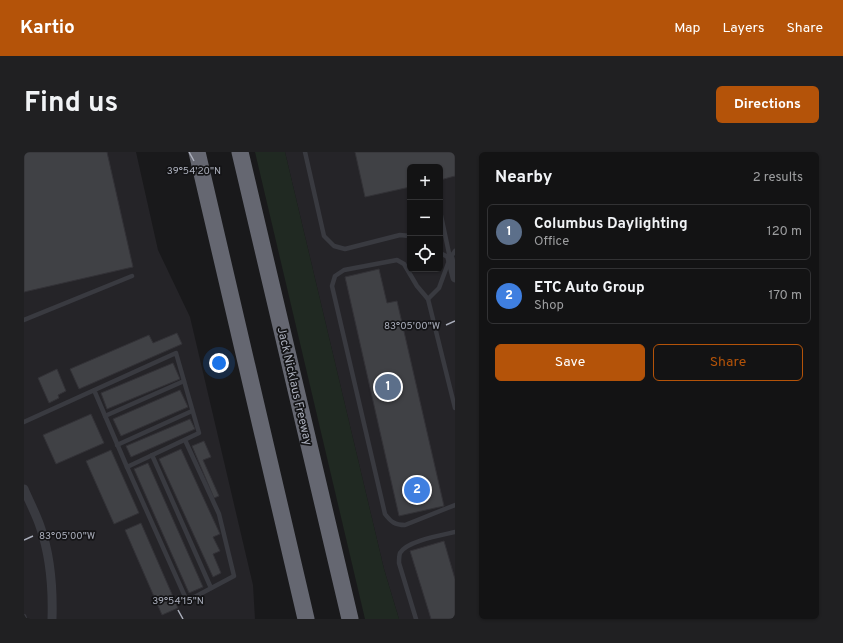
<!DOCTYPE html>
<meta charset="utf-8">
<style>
body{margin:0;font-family:Overpass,sans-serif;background:#202022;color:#f1f3f6}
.controls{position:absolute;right:12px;top:12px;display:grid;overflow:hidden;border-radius:6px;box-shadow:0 1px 3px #0004}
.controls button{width:36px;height:36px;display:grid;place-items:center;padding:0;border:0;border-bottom:1px solid #323234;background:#131314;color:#f1f3f6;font:20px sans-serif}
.you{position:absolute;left:195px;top:211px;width:14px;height:14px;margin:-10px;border:3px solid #fff;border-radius:50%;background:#1a73e8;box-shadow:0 0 0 6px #1a73e833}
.badge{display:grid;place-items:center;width:26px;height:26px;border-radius:50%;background:#b45309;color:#fff;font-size:13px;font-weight:700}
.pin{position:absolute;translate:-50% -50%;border:2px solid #fff;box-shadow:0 1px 4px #0006}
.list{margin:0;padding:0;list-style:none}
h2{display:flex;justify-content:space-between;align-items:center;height:52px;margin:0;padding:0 16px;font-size:17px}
h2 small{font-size:13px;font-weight:400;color:#9d9ea0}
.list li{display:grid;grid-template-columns:26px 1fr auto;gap:12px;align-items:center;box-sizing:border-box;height:56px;margin:0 8px 8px;padding:0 8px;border:1px solid #323234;border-radius:6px}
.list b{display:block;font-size:15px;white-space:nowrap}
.list p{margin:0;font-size:13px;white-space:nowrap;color:#9d9ea0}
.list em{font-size:13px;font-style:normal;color:#9d9ea0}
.actions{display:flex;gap:8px;padding:12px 16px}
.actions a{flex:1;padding:9px 0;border:1px solid #b45309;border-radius:6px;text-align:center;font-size:14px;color:#b45309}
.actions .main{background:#b45309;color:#fff}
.icon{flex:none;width:22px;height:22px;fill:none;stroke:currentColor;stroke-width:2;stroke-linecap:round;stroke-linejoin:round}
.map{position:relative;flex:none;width:431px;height:467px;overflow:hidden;border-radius:6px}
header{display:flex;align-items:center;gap:24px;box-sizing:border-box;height:56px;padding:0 20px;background:#b45309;color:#fff}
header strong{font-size:19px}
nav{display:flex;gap:22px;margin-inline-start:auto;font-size:14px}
.intro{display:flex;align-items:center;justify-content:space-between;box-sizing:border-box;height:96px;padding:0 24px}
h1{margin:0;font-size:28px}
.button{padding:10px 18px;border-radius:6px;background:#b45309;color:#fff;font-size:14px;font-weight:700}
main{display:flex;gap:24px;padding:0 24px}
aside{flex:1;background:#131314;border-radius:6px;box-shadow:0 1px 3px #0004}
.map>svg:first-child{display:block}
.built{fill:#252428;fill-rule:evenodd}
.green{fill:#202922}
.building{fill:#404145;stroke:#333237}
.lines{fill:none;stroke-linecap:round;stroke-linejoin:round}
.service{stroke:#393a40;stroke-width:4.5}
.minor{stroke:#393a40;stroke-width:9}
.motorway{stroke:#656771;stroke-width:17}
.ticks{fill:none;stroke:#aaaebb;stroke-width:1.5}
.labels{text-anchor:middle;stroke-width:3.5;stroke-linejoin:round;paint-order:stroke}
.street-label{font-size:12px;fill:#aaaebb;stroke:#141416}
.ticks-label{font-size:10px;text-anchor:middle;fill:#aaaebb;stroke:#141416;stroke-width:3.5;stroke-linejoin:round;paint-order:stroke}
</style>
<header>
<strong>Kartio</strong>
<nav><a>Map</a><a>Layers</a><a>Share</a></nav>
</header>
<div class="intro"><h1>Find us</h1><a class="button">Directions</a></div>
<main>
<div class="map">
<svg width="431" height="467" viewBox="0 0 431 467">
<rect width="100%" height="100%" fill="#19191b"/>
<g class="built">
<path d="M0,0H112L134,98L166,165L229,433L231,467H0Z"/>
<path d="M261,0H431V467H375L360,417ZM386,15H416V117H386Z"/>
</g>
<path class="green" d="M231,0H261L360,417L375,467H341Z"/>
<g class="building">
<path d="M0,0H83L109,115L0,140Z"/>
<path d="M331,0H431V24L416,28V15H386V35L341,45Z"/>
<path d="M355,117L363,151L373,149L420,354L375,364L321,125Z"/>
<path d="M153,181L158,192L55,237L46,217L125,183L129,191Z"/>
<path d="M149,211L156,227L83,257L77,241Z"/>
<path d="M33,217L42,239L34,243L35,246L25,251L14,226Z"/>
<path d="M156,238L164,255L97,284L89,267Z"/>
<path d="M67,262L80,291L32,312L19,283Z"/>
<path d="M166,267L171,277L107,305L102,294Z"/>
<path d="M180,289L187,305L179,308L195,344L190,346L168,294Z"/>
<path d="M157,297L196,382L189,385L196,399L189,402L197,421L189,425L135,307Z"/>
<path d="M87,298L115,361L90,372L62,309Z"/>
<path d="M124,311L179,435L165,441L110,317Z"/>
<path d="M117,371L154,456L138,463L101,378Z"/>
<path d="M420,389L431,427V467H407L386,399Z"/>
</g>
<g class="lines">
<g class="service">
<path d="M281,0L300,84L310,94L321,97L376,83L386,84"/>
<path d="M416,59L426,106"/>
<path d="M416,101L426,106"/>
<path d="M404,147L415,136L426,106L431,99"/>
<path d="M0,168L108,124"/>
<path d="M431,256L404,147L393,134L380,112L373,108L320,118L311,124L308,134L361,362C367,370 371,373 381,373L431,353"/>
<path d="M81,264L160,229"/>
<path d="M0,270L152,201L175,281L103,315L70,238"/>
<path d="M93,293L168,259"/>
<path d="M128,303L187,436"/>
<path d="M103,315L163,449L210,424L195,362L161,288"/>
<path d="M0,464L1,467"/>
<path d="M392,467L375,411C375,408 375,404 376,401C382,389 418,383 431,380"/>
</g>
<g class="minor">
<path d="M426,106L431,126"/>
<path d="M0,337C5,349 12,362 16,374C27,405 29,435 28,467"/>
</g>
<g class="motorway">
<path d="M173,0L282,467"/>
<path d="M216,0L326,467"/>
</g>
</g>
<path class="ticks" d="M165,0L170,9M422,173L431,169M0,388L9,384M154,458L159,467"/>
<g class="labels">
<g class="street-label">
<text transform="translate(271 234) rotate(77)" y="4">Jack Nicklaus Freeway</text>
</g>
</g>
<g class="ticks-label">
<text x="170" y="22">39°54'20"N</text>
<text x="388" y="177">83°05'00"W</text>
<text x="43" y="387">83°05'00"W</text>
<text x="154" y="452">39°54'15"N</text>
</g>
</svg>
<div class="controls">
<button>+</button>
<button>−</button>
<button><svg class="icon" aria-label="locate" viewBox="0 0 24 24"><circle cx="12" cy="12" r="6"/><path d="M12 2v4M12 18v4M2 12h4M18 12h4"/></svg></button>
</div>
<div class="you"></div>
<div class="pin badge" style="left:364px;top:235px;background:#5c6f8a">1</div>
<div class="pin badge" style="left:393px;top:338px;background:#3f7fe0">2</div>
</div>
<aside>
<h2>Nearby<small>2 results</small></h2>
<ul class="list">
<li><span class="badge" style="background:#5c6f8a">1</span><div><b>Columbus Daylighting</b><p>Office</p></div><em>120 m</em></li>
<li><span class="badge" style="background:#3f7fe0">2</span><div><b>ETC Auto Group</b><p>Shop</p></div><em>170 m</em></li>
</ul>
<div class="actions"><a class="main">Save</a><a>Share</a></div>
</aside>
</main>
